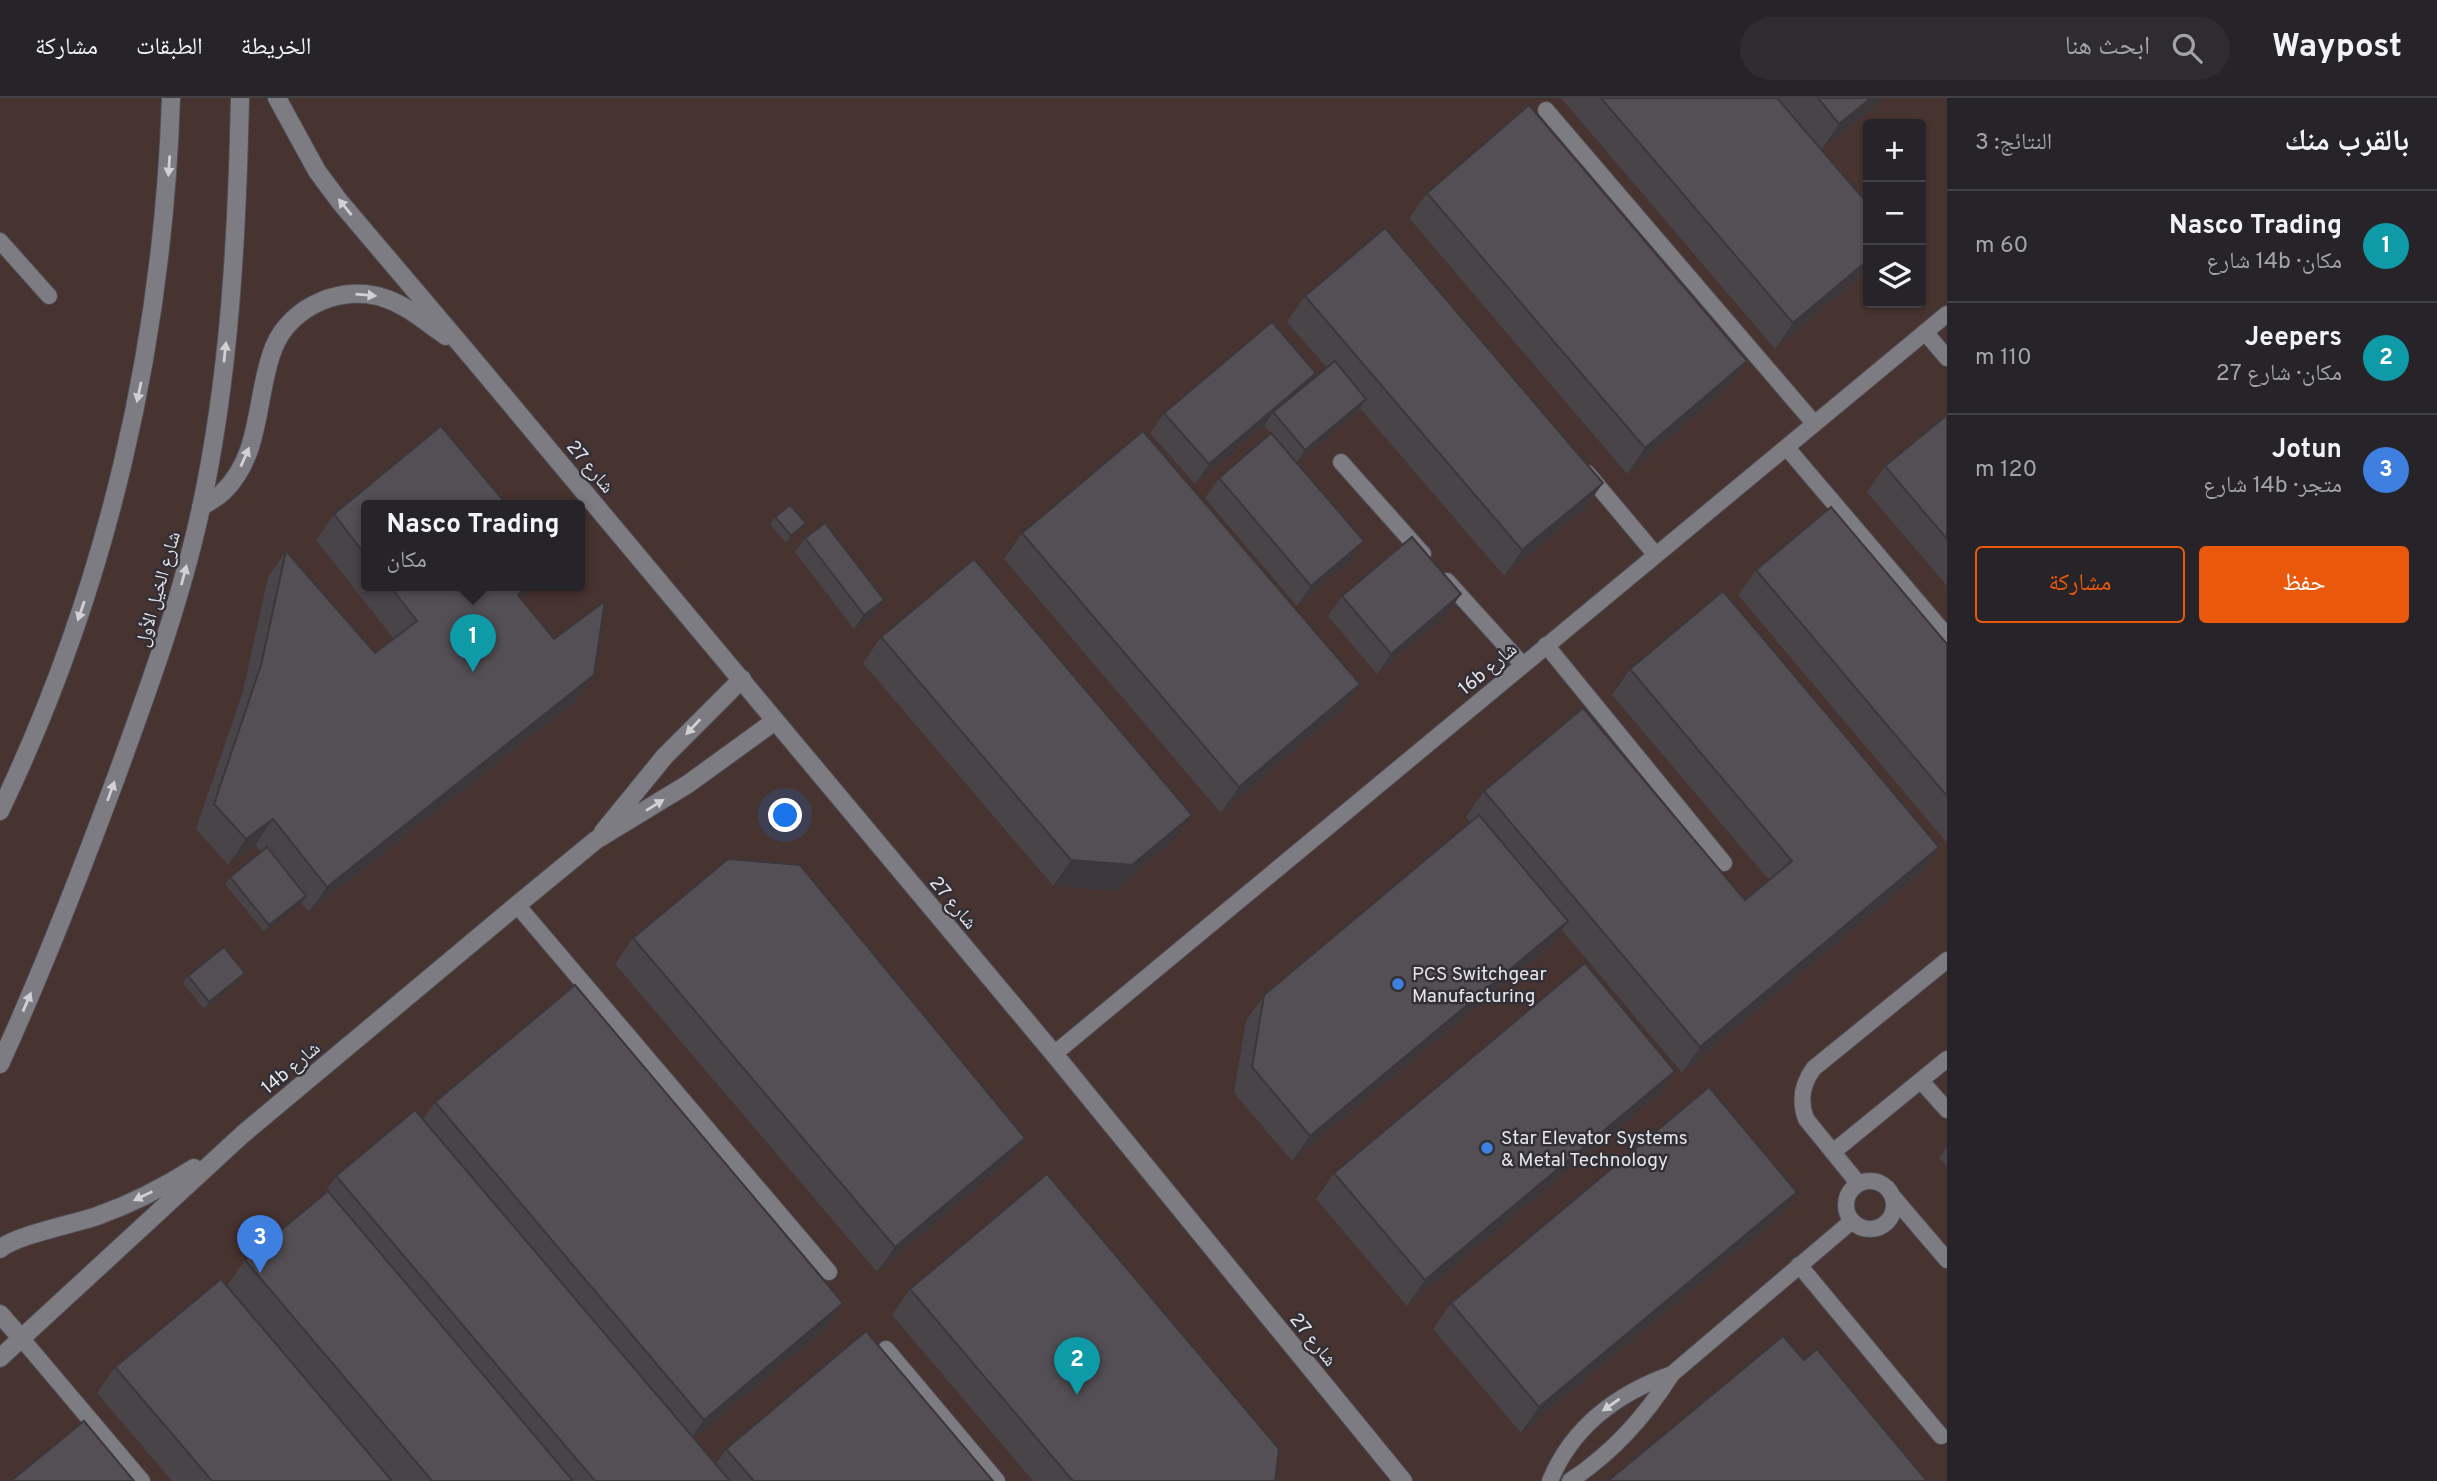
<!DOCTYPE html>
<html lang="ar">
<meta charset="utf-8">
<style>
body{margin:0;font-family:Overpass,"Noto Naskh Arabic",sans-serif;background:#2e2c30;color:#f1f3f6;direction:rtl}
.controls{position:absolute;right:21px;top:21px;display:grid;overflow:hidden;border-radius:7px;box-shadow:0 2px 5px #0004}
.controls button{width:63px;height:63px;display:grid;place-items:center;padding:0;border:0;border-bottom:2px solid #424145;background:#262428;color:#f1f3f6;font:35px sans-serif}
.you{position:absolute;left:786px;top:718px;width:24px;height:24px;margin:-18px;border:5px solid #fff;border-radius:50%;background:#1a73e8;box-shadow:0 0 0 10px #1a73e833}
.badge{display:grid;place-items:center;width:46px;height:46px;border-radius:50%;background:#ea580c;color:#fff;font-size:23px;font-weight:700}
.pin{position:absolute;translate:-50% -58px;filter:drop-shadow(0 2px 4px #0008)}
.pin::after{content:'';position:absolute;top:37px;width:24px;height:21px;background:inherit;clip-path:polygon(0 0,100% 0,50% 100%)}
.popup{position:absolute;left:361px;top:402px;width:224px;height:91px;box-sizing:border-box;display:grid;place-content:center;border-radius:7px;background:#262428;filter:drop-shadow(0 2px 5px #0005);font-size:23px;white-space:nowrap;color:#a4a4a8}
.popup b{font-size:26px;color:#f1f3f6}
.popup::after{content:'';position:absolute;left:50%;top:100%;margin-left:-14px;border:14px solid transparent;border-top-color:#262428}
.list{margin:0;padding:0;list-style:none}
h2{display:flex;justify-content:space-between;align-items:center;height:91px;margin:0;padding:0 28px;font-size:30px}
h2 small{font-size:23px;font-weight:400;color:#a4a4a8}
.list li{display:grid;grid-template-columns:46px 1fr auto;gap:21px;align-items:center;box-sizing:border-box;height:112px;padding:0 28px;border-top:2px solid #424145}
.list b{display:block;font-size:26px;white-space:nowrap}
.list p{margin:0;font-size:23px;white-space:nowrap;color:#a4a4a8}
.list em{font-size:23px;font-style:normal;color:#a4a4a8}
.actions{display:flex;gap:14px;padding:21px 28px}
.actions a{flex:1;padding:16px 0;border:2px solid #ea580c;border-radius:7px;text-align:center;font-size:24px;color:#ea580c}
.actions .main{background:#ea580c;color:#fff}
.icon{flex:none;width:38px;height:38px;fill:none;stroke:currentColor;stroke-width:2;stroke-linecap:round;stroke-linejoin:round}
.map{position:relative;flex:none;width:1947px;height:1383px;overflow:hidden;direction:ltr}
header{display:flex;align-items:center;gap:42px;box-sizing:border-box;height:98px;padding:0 35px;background:#262428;border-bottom:2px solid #424145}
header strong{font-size:33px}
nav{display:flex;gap:38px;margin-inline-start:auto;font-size:24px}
.search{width:490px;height:63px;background:#2e2c30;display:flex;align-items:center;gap:18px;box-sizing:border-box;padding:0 24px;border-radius:38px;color:#a4a4a8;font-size:26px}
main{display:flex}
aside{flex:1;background:#262428}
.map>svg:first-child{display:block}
.industrial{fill:#47332f;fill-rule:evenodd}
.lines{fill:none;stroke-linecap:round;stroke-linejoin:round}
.service-casing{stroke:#4f4d53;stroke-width:18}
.minor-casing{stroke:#4f4d53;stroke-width:20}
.secondary-casing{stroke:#4f4d53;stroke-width:20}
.service{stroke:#7e7c83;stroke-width:16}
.minor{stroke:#7e7c83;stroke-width:18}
.secondary{stroke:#7e7c83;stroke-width:18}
.wall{fill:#484448}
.shaded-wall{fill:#3b373b}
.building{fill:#544f54;stroke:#3b373b;stroke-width:2}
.oneway{fill:#d1d0d5}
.shop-dot{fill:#3f7fe0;stroke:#323036;stroke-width:2.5}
.labels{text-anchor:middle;stroke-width:5;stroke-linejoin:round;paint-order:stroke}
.street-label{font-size:19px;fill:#e6e5e9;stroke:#323036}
.poi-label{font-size:19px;fill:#e6e5e9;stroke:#323036;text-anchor:start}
</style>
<header>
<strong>Waypost</strong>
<div class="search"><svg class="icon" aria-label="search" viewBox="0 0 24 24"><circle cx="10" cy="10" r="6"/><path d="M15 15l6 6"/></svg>ابحث هنا</div>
<nav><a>الخريطة</a><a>الطبقات</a><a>مشاركة</a></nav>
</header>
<main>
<aside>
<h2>بالقرب منك<small>النتائج: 3</small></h2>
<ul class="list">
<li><span class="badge" style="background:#0f9aa8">1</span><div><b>Nasco Trading</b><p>مكان · 14b شارع</p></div><em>60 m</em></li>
<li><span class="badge" style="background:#0f9aa8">2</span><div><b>Jeepers</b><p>مكان · شارع 27</p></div><em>110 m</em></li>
<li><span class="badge" style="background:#3f7fe0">3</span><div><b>Jotun</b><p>متجر · 14b شارع</p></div><em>120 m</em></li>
</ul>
<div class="actions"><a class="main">حفظ</a><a>مشاركة</a></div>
</aside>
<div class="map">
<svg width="1947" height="1383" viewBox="0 0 1947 1383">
<rect width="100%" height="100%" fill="#323036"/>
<path class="industrial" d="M0,0H1947V1383H0ZM1868,26H1921V205H1868ZM366,408H580V488H366Z"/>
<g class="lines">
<defs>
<g id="service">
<path d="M1546,12L1813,324"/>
<path d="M0,143L49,198"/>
<path d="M1925,234L1947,260"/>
<path d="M1787,350L1947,538"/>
<path d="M1341,364L1423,456"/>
<path d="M1587,375L1655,456"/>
<path d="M1447,483L1523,567"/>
<path d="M1546,547L1724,765"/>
<path d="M517,807L829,1174"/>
<path d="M1054,956L1947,216"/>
<path d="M1921,983L1947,1012"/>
<path d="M1833,1054L1947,961"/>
<circle cx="1870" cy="1107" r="24"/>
<path d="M1858,1085L1806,1021C1799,1002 1802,986 1814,970L1947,862"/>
<path d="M1894,1100L1947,1162"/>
<path d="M1799,1167L1941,1338"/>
<path d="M22,1241L142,1383"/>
<path d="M886,1251L997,1383"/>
<path d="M1550,1383C1572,1329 1618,1295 1672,1276"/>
<path d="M1570,1383C1613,1354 1644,1320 1672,1276L1852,1123"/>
</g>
<g id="minor">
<path d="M277,0L317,73L340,104L468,255L1054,956L1403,1383"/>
<path d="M201,409C208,404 217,400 223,394C263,356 255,295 274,249C291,207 345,185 387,201C409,209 427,225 446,238"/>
<path d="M603,734L665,658L742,581"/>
<path d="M0,1151C16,1137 74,1126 97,1118C131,1106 164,1089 194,1070"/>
<path d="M0,1216L22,1241"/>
<path d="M0,1260L243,1036L517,807L596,742L688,686L775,623"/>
</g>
<g id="secondary">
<path d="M0,713C107,490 163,247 171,0"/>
<path d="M0,966C43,872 81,774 117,677C149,589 181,502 201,410C230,276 237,137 240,0"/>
</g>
</defs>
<use href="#service" class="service-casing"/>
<use href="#minor" class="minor-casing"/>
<use href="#secondary" class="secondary-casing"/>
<use href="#service" class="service"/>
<use href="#minor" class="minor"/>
<use href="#secondary" class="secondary"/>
</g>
<g class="wall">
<path d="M1561,0H1884L1821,52L1868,106V172L1775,251Z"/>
<path d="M1427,95L1729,288L1627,376L1409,120Z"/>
<path d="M1305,198L1603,385L1585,410L1504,478L1360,310L1357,314L1297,365L1350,463L1297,508L1205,400L1219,380L1271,336L1264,328L1195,386L1150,335L1164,315L1310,284L1327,270L1287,224Z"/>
<path d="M1947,317V488L1867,394L1885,368Z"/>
<path d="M366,408V488H537L522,502L576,603L309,814L301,805L264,834L225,786L230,779L261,754L255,747L228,767L196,731L243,593L268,479L286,453L375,555L394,541L316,442L334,416Z"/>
<path d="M775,419L806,425L801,432L786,445L770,426Z"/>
<path d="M1022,435L1360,586L1342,612L1221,715L1004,461Z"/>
<path d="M805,440L874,516L854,531L795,454Z"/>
<path d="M1756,472L1947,546V745L1738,497Z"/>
<path d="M1461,496L1447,516L1377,576L1328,518L1342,498Z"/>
<path d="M881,539L1192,717L1174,742L1114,793L1053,788L863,565Z"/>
<path d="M1630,571L1921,775L1682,975L1562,832L1550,848L1292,1063L1234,995L1246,923L1264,897L1471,724L1466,719L1484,693L1745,802L1769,782L1612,597Z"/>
<path d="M633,840L1007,1065L877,1174L615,866Z"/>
<path d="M188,878L240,882L204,911L183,885Z"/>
<path d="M1675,973L1657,998L1407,1208L1316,1101L1334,1075Z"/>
<path d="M435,1004L825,1231L694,1340L716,1366L726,1351L993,1383H172L97,1295L115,1269L227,1188L245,1162L323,1097L336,1078L423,1021Z"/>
<path d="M1947,1049V1069L1939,1060Z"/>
<path d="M1779,1119L1521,1335L1433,1231L1451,1205Z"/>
<path d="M910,1191L1275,1383H1033L892,1217Z"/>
</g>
<g class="shaded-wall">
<path d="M1871,0H1884L1821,52L1839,26Z"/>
<path d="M1868,162V172L1775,251L1793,225Z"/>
<path d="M1747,263L1729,288L1627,376L1645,350Z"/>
<path d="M1316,275L1302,295L1273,314L1264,328L1195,386L1209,366Z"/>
<path d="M1366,301L1357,314L1296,366L1305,352Z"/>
<path d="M1603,385L1585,410L1504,478L1522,452Z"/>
<path d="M806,425L801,432L786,445L791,438Z"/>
<path d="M1364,443L1350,463L1297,508L1311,488Z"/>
<path d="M527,488H537L500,523L518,497Z"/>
<path d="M1461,496L1447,516L1377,576L1391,556Z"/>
<path d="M884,502L874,516L854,531L864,517Z"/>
<path d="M594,577L576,603L309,814L327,789Z"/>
<path d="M1360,586L1342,612L1221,715L1239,689Z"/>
<path d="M1192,717L1174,742L1114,793L1053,788L1071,762Z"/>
<path d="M273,721L255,747L228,767L246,741Z"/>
<path d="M1939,749L1921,775L1682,975L1700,949Z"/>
<path d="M306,798L302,805L264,834L269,827Z"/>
<path d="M1568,823L1550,848L1292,1063L1310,1038Z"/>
<path d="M245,875L240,882L204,911L209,904Z"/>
<path d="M1675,973L1657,998L1407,1208L1425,1182Z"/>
<path d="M1025,1040L1007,1065L877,1174L895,1149Z"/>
<path d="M1797,1094L1779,1119L1521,1335L1539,1309Z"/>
<path d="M843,1205L825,1231L686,1347L704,1322Z"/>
</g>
<g class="building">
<path d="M1601,0H1777L1868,106V162L1793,225Z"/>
<path d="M1818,0H1871L1839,26Z"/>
<path d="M1529,7L1747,263L1645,350L1427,95Z"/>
<path d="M1385,130L1603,385L1522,452L1305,198Z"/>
<path d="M1272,224L1316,275L1209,366L1164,315Z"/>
<path d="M1335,263L1366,301L1305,352L1273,314Z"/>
<path d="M1947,317V441L1885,368Z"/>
<path d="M441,328L508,408H366V458L334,416Z"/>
<path d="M1143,333L1360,586L1239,689L1022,435Z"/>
<path d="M1271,335L1364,443L1311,488L1219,380Z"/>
<path d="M790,407L806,425L791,438L775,419Z"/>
<path d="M1831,409L1947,546V698L1756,472Z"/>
<path d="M825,425L884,502L864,517L805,440Z"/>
<path d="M1412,439L1461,496L1391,556L1342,498Z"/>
<path d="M286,453L375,555L417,523L390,488H527L518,497L554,541L605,503L594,577L327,789L273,721L246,741L214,706L261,567Z"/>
<path d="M974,461L1192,717L1132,767L1071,762L881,539Z"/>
<path d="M1723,493L1939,749L1700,949L1484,693L1583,610L1745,802L1792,763L1630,571Z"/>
<path d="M1479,717L1568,823L1310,1038L1252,969L1264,897Z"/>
<path d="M267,749L306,798L269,827L230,779Z"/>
<path d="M728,761L800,767L1025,1040L895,1149L633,840Z"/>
<path d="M224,849L245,875L209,904L188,878Z"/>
<path d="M1585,865L1675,973L1425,1182L1334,1075Z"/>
<path d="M575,887L843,1205L704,1322L435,1004Z"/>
<path d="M1709,989L1797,1094L1539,1309L1451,1205Z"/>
<path d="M415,1012L730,1383H595L336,1078Z"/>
<path d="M1047,1076L1279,1351L1275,1383H1073L910,1191Z"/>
<path d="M328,1093L573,1383H432L245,1162Z"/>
<path d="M221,1181L392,1383H212L115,1269Z"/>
<path d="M866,1233L993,1383H754L726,1351Z"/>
<path d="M1783,1238L1804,1262L1817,1251L1927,1383H1608Z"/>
<path d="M84,1323L134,1383H11Z"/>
</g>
<defs><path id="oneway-solid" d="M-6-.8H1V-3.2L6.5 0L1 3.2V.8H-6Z" transform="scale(1.75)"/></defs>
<g class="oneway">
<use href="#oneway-solid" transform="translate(169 68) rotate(94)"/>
<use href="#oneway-solid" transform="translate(345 109) rotate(-129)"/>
<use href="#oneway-solid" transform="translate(366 197) rotate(5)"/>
<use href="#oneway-solid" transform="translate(225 254) rotate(-84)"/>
<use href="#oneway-solid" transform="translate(139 294) rotate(102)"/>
<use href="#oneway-solid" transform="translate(245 359) rotate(-66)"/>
<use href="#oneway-solid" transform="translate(184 477) rotate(-75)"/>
<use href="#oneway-solid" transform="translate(81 513) rotate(109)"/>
<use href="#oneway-solid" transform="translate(693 629) rotate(133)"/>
<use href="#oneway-solid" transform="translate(111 693) rotate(-70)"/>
<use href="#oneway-solid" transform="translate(655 707) rotate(-32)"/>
<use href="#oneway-solid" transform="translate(27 904) rotate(-67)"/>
<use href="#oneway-solid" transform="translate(143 1098) rotate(154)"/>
<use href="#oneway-solid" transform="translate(1611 1307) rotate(145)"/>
</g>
<g class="shop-dot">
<circle cx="1398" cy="886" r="7"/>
<circle cx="1487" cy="1050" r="7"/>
</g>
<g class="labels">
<g class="street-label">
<text transform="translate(591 368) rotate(50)" y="7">شارع 27</text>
<text transform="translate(157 491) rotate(-74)" y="7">شارع الخيل الأول</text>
<text transform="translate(1487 570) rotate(-40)" y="7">16b شارع</text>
<text transform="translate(954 804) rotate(50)" y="7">شارع 27</text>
<text transform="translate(290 969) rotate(-40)" y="7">14b شارع</text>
<text transform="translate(1314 1241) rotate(51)" y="7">شارع 27</text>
</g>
<g class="poi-label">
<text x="1412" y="882">PCS Switchgear<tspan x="1412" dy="22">Manufacturing</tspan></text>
<text x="1501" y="1046">Star Elevator Systems<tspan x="1501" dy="22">&amp; Metal Technology</tspan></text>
</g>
</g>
</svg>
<div class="controls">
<button>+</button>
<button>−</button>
<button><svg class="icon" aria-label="layers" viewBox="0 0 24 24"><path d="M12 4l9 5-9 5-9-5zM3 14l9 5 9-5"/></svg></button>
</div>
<div class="you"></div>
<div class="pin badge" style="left:473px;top:574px;background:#0f9aa8">1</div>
<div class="popup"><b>Nasco Trading</b>مكان</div>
<div class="pin badge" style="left:1077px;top:1297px;background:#0f9aa8">2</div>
<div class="pin badge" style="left:260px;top:1175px;background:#3f7fe0">3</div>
</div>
</main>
